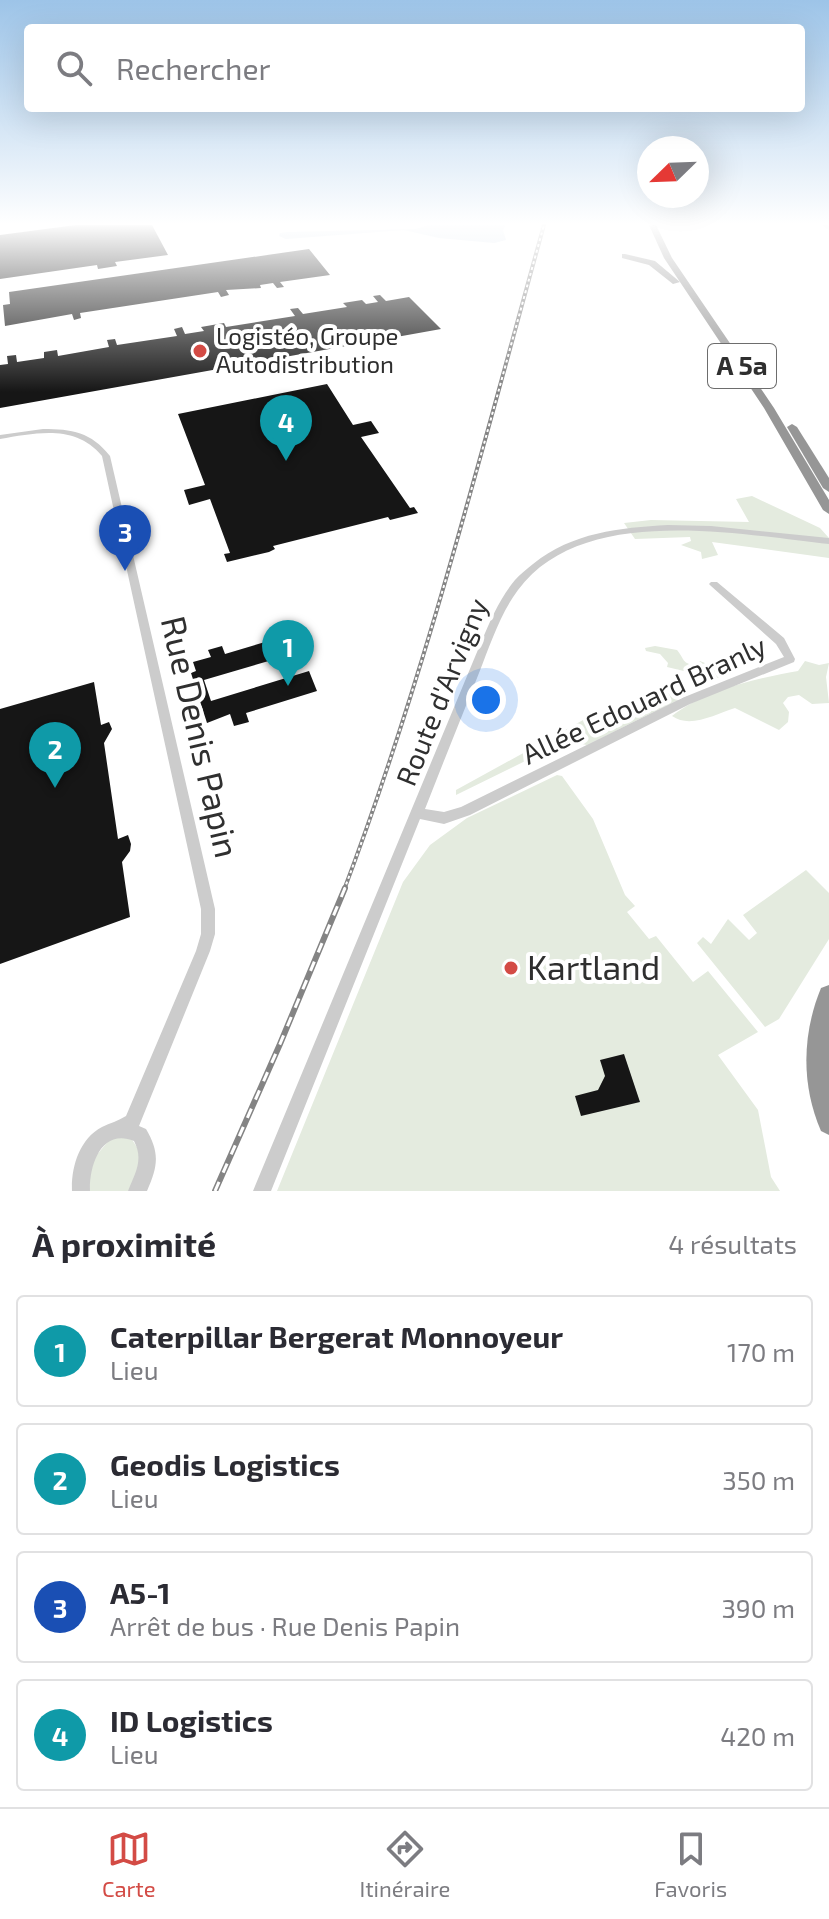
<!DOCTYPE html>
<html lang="fr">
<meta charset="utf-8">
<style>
body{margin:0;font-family:"Exo 2",sans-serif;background:#f2f2f3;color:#2b2b33}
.compass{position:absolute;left:637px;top:136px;width:72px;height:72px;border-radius:50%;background:#fff;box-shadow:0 8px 32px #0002;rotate:247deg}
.you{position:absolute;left:486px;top:700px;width:28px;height:28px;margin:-20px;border:6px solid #fff;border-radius:50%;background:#1a73e8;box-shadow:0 0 0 12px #1a73e833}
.badge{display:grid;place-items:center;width:52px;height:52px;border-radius:50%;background:#d34b45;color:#fff;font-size:26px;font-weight:700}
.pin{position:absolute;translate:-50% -66px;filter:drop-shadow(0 2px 4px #0008)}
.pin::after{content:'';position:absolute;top:42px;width:28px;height:24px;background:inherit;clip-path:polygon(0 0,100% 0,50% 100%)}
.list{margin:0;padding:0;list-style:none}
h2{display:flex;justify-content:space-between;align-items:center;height:104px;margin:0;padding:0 32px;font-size:34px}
h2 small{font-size:26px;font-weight:400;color:#7c7c81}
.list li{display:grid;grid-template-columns:52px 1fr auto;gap:24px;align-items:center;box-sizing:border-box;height:112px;margin:0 16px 16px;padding:0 16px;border:2px solid #e1e1e2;border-radius:8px}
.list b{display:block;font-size:30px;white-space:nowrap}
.list p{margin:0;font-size:26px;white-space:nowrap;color:#7c7c81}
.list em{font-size:26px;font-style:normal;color:#7c7c81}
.icon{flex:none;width:44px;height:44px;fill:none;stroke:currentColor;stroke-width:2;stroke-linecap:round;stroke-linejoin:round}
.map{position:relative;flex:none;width:829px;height:1191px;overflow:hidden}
.search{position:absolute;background:#fff;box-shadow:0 8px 32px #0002;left:24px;right:24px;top:24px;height:88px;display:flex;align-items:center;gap:20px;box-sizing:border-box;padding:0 28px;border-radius:8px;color:#7c7c81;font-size:30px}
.sheet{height:616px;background:#fff}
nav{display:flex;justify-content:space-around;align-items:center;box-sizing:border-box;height:112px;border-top:2px solid #e1e1e2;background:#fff;font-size:22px;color:#7c7c81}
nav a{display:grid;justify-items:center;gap:4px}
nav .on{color:#d34b45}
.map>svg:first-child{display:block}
.green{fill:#e4ebdf}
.water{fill:#cddbe9}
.building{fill:#161616}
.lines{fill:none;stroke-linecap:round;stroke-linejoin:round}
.minor{fill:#ccc;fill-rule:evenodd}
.highway{fill:#969696;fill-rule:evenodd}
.rail-far1-casing{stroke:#848484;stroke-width:4}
.rail-casing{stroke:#848484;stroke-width:6}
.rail-far1{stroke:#fff;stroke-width:2;stroke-dasharray:3;stroke-linecap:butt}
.rail{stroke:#fff;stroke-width:3;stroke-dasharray:10;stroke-linecap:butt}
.poi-dot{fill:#d34b45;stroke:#fff;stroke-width:3}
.labels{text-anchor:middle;stroke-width:8;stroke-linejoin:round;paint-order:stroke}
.far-poi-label{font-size:24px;fill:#2f2f2f;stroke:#fff;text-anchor:start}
.shield{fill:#fff;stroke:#6d6d6d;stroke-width:2}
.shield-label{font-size:26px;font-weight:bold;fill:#2f2f2f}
.street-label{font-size:28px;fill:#2f2f2f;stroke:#fff}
.near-street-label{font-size:34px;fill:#2f2f2f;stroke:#fff}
.near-poi-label{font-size:34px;fill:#2f2f2f;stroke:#fff;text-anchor:start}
</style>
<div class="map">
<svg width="829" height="1191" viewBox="0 0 829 1191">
<rect width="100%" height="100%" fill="#fff"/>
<g class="green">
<path d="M752,496L820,528L829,538V558L712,542L718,555L702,559L701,552L681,545L691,541L690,537L635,539L624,523L651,520L749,522L736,499Z"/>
<path d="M655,646L677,650C684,658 682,664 695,665L700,661L722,670L727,676L699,681L688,672L667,667L668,663L660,654L646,651L645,648Z"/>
<path d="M805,661L819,665L829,663L826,677L829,703L812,704L799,695L788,697L783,703L789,712L788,722L779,730L735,708C716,714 690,729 672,716C705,690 758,678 798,671Z"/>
<path d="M663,689L678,700L587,745L566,741L456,795V790L585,719L646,700Z"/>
<path d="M557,775L562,776L593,819L625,895L635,906L627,912L649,939L656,936L693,982L708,971L758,1032L718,1055L758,1110L771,1177L780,1191H277L403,882L430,845L467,818Z"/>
<path d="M806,870L829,893V939L779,1019L765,1027L697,943L703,937L711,944L728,919L749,940L757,933L743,915Z"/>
<path d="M111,1138H131L142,1155L132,1187L128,1191H90L89,1164Z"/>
</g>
<path class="water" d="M428,225H506L503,230L506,240L494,243L439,238L404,230L286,239L279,236L280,233L288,232L416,229Z"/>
<g class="building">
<path d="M76,225H152L168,255L115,262L117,266L98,269L97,265L0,279V235Z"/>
<path d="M309,249L330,275L280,282L284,287L277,288L273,283L260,285L261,288L226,290L229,295L221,297L218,292L80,313L81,318L74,320L72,314L5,326L3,305L10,304L9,292Z"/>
<path d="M380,295L386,301L409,297L441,329L0,408V365L8,364L7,356L16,355L17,362L44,358V352L57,350L58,356L109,347L107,340L115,339L117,345L177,336L174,329L182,327L185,334L204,331L201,327L224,323L226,327L295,316L290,309L298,308L303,314L347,307L343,303L362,300L366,304L378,302L373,296Z"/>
<path d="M327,384L353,425L371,421L379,433L361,437L410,508L414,507L418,513L390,520L388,517L273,546L275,549L269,552L227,562L224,554L230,553L210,499L189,505L184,490L205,485L178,414Z"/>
<path d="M265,642L272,660L204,680L211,701L309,671L317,691L246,713L249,722L234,726L230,714L207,723L191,673L196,671L193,662L211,657L208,650L222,646L225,654Z"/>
<path d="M94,682L101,725L109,722L112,729L104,743L118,839L128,835L131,844L130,851L122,862L130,917L0,964V709Z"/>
<path d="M624,1054L640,1102L581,1116L575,1096L598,1090L605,1076L600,1060Z"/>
</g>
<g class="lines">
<g class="minor">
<path d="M822,225H828L829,230Z"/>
<path d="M43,429C72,429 91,432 110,456L215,909V934L210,951L139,1126L146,1129C160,1153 158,1166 147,1191H128C135,1173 144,1160 134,1141C101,1128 89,1166 90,1191H72C71,1168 79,1139 102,1127C110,1123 118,1121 126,1116L196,951L201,934V909L102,456C75,424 37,433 0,439V435Z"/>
<path d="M668,525L711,526L829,538V544C737,534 582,503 518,590C500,614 490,645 479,673C461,718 443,763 425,809L444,812L461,807L682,698L784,657L776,644L711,586L709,584L711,582H717L784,638L795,659L794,662L690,704L470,815L444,824L420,819L271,1191H253L482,640C491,619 500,598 515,580C520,574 527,569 533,564C573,532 619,528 668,525Z"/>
</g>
<g class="highway">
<path d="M649,225H656L672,258L774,408L829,500V514L823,510L764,408L664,258Z"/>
<path d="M625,254L655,261L680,282L673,284L649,265L622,258V254Z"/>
<path d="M792,424L797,427L829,478V492L823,488L787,427Z"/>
<path d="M829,985V1135L821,1131C801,1085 802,1034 821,988Z"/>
</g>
<defs>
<path id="rail-far1" d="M344,890C426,673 482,448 544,225"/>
<path id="rail" d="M215,1191L280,1044L345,888"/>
</defs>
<use href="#rail-far1" class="rail-far1-casing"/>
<use href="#rail" class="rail-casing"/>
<use href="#rail-far1" class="rail-far1"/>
<use href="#rail" class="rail"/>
</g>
<linearGradient id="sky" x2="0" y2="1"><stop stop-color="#9dc4e8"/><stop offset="0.57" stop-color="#fff"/><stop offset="1" stop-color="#fff" stop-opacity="0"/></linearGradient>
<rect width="829" height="392" fill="url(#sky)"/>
<g class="poi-dot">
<circle cx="200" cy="351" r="8"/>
<circle cx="511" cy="968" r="8"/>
</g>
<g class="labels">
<g class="far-poi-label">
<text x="216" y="345">Logistéo, Groupe<tspan x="216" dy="28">Autodistribution</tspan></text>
</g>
<rect class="shield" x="708" y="344" width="68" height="44" rx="6"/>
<g class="shield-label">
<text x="742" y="375">A 5a</text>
</g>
<g class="street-label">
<text transform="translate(442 692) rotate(-68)" y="10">Route d'Arvigny</text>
<text transform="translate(644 700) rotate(-25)" y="10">Allée Edouard Branly</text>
</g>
<g class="near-street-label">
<text transform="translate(200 737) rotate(77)" y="12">Rue Denis Papin</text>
</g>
<g class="near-poi-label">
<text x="527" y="980">Kartland</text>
</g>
</g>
</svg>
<svg class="compass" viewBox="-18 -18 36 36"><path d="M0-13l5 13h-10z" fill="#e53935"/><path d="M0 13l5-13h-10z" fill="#7c7c81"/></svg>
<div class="you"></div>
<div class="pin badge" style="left:288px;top:686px;background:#0f9aa8">1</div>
<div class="pin badge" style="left:55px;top:788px;background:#0f9aa8">2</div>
<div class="pin badge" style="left:125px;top:571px;background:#1a4fb4">3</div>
<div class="pin badge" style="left:286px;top:461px;background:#0f9aa8">4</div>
<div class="search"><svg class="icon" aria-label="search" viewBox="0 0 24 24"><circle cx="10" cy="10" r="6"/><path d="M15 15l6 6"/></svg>Rechercher</div>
</div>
<section class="sheet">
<h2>À proximité<small>4 résultats</small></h2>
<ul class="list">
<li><span class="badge" style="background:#0f9aa8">1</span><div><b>Caterpillar Bergerat Monnoyeur</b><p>Lieu</p></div><em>170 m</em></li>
<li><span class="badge" style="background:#0f9aa8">2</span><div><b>Geodis Logistics</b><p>Lieu</p></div><em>350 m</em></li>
<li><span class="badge" style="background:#1a4fb4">3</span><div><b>A5-1</b><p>Arrêt de bus · Rue Denis Papin</p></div><em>390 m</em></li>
<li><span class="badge" style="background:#0f9aa8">4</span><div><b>ID Logistics</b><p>Lieu</p></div><em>420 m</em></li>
</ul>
</section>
<nav>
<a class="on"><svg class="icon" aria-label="map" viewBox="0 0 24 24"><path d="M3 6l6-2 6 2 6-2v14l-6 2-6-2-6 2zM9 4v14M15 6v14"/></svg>Carte</a>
<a><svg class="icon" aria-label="directions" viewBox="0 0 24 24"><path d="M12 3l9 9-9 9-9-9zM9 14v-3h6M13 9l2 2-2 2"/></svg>Itinéraire</a>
<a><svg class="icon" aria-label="saved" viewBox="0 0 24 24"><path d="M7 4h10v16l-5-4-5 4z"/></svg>Favoris</a>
</nav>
